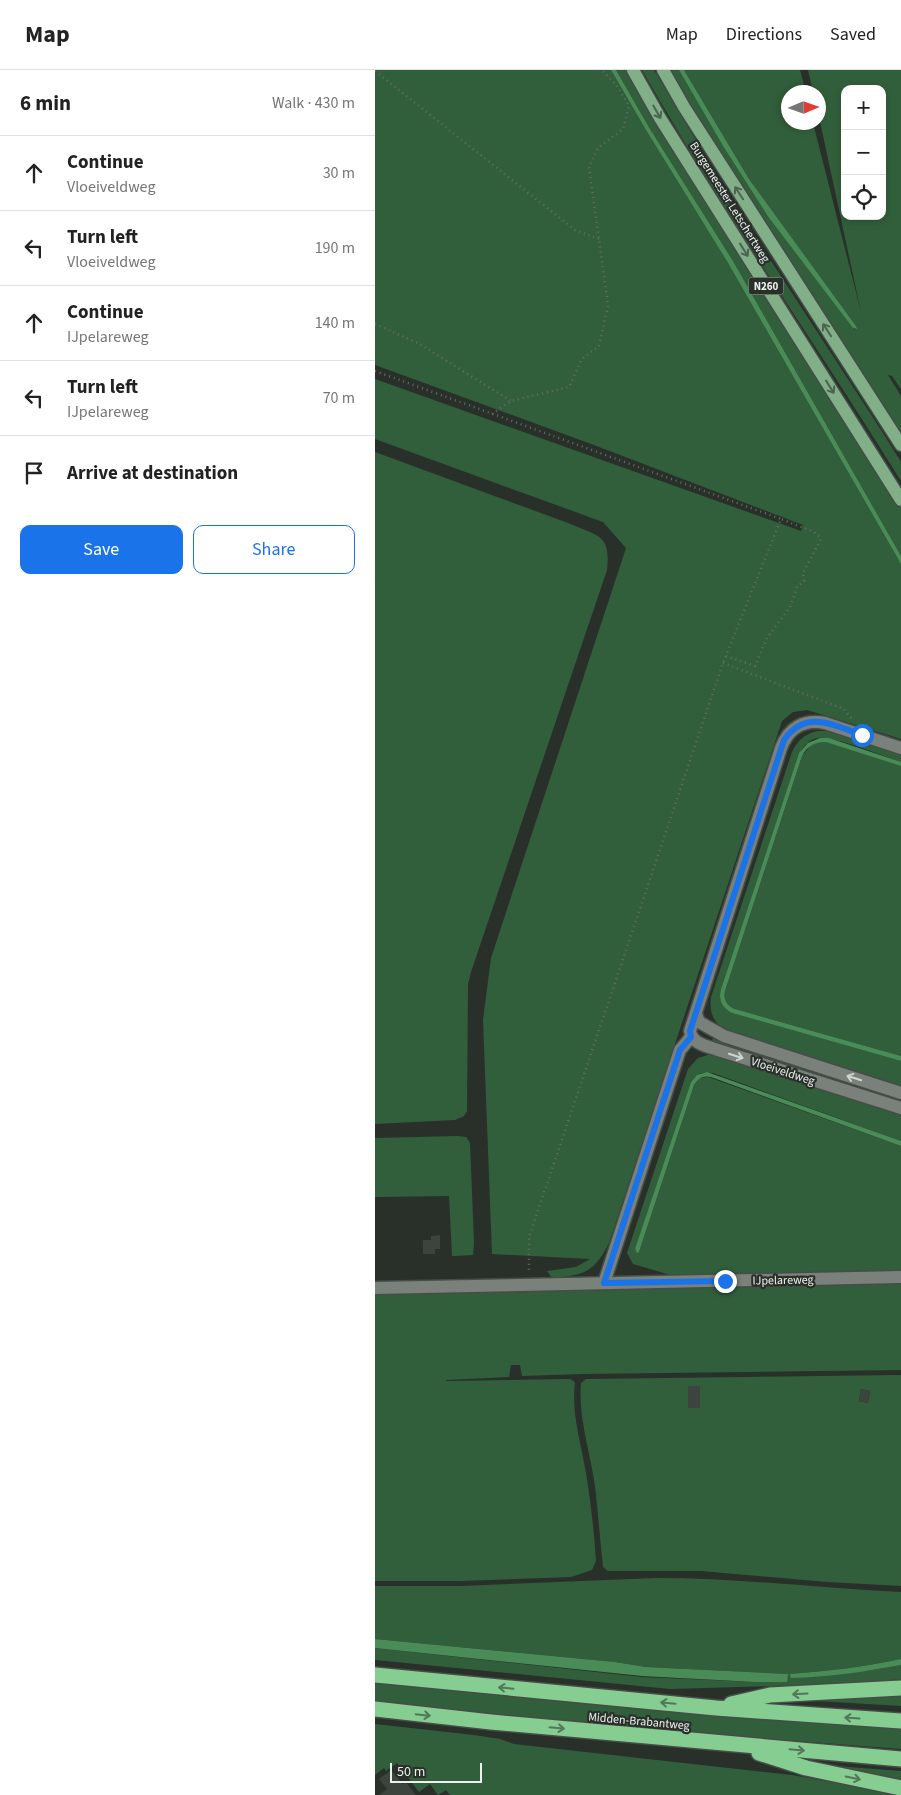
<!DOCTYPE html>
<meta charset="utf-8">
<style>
body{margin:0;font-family:"Source Sans 3",sans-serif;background:#f6f6f6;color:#222}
.controls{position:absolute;right:15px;top:15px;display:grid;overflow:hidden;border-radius:10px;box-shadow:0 2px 8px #0003}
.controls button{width:45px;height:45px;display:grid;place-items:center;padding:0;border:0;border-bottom:1px solid #e0e0e0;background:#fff;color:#222;font:25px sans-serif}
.compass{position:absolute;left:406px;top:15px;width:45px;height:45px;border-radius:50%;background:#fff;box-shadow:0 2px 8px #0003;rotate:88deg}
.scale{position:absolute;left:15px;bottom:12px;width:92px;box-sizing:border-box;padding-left:5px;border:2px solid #ecf1ed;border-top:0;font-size:14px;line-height:18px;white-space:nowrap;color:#ecf1ed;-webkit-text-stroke:4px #29302a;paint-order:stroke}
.stop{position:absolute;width:15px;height:15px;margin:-11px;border:4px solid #1a73e8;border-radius:50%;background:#fff}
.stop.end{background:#1a73e8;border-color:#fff;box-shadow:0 1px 5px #0008}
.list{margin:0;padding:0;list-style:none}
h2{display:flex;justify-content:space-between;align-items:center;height:65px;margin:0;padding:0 20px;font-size:21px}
h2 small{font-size:16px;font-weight:400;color:#767676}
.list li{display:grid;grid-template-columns:32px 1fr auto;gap:15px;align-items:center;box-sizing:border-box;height:75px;padding:0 20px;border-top:1px solid #e0e0e0}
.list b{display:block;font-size:19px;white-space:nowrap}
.list p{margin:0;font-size:16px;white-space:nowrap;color:#767676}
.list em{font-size:16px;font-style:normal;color:#767676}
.actions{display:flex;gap:10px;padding:15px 20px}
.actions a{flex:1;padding:11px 0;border:1px solid #1a73e8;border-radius:10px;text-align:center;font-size:18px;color:#1a73e8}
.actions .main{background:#1a73e8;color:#fff}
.icon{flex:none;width:28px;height:28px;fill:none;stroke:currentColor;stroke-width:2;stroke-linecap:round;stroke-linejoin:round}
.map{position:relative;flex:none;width:526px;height:1725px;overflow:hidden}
header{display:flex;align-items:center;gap:30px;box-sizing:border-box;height:70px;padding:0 25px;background:#fff;border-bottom:1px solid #e0e0e0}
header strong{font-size:24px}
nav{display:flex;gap:28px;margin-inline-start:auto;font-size:18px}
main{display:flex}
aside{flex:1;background:#fff}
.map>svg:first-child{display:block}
.green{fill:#325f3b;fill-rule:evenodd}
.water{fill:#4a8c57}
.building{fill:#3d443d}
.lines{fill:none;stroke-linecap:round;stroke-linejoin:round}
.minor-casing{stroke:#464c47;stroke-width:15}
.major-casing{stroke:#464c47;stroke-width:15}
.highway-casing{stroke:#464c47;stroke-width:18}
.path{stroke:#666d67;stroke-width:2.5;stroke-dasharray:1 4;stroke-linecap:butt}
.minor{stroke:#79817a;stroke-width:12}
.major{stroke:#81af88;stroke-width:12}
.highway{stroke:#86cd92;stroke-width:15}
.oneway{stroke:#4c6350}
.oneway2{stroke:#cfd5d0}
.oneway3{stroke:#537759}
.route{stroke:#1a73e8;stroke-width:6}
.labels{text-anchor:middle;stroke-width:4.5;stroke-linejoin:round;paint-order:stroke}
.shield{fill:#29302a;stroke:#b2b7b2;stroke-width:1}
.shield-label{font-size:11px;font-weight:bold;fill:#ecf1ed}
.street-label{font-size:12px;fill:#ecf1ed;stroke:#29302a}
</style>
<header>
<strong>Map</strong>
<nav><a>Map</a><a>Directions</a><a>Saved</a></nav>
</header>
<main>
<aside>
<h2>6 min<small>Walk · 430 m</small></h2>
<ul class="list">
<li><svg class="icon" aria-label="ahead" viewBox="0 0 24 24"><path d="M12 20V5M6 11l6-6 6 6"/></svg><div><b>Continue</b><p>Vloeiveldweg</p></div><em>30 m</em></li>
<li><svg class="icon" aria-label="left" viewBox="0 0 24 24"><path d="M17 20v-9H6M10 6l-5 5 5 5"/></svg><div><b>Turn left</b><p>Vloeiveldweg</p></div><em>190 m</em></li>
<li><svg class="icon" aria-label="ahead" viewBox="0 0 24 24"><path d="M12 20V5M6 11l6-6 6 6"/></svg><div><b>Continue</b><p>IJpelareweg</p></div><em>140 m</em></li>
<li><svg class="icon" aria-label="left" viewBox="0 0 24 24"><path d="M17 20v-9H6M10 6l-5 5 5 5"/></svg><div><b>Turn left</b><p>IJpelareweg</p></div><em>70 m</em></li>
<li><svg class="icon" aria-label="arrive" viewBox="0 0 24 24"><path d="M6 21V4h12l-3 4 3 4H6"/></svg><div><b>Arrive at destination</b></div></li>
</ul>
<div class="actions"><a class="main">Save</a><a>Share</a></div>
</aside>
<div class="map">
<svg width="526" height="1725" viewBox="0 0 526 1725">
<rect width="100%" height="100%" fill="#29302a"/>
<g class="green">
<path d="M0,0H236L271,60L353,193L526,494V669L432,640L418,642L407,651L234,1173C219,1203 209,1205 177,1208L172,1201L201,1197L215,1189L117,1184L108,950L116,888L251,478L228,452L0,369V309L426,461L428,455L219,375L0,295Z"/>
<path d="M241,0H251L341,149L441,301L526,435V486L358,191L275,59Z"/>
<path d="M267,0H279L361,137L506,360L526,392V411C440,273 347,140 267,0Z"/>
<path d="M294,0H304L348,76L394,148L480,260L481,256L374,109L309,0H425L431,22H413V52L438,53L486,242L444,47L443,22H438L433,0H526V319L517,306L513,305L526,326V367L370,127ZM470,19H507V146H470Z"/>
<path d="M0,382L193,453C223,466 236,464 232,500L96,902L93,914L92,1041L89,1046L80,1050L0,1054Z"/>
<path d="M442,661H456L526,684V692C507,686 460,666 443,668C434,669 427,678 423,686L346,919C343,930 347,938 357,943L526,991V1018L352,961C338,953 334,942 336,927L417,682C422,671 430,664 442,661Z"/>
<path d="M445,672H454L526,696V986L360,939C352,936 348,929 350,921L427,686L436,675Z"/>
<path d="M339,965L526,1026V1036L336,974Z"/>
<path d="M336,984L345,985L526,1044V1071L338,1003C328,1001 321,1004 316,1012L260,1180L264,1182L319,1015L324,1008L333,1007L526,1076V1202L299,1206L258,1194L252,1183L313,999L323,988Z"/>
<path d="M83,1066L91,1067L95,1073L99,1173L98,1185L77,1186L74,1126L0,1127V1068Z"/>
<path d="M526,1213V1300L208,1304L147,1306L145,1295H136L134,1307L71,1310V1311L195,1309L200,1312C196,1343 206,1373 211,1403C216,1433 219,1462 221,1491L217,1500L196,1507L86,1511H0V1223Z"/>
<path d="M526,1305V1516L452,1512L326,1501H233L228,1497C225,1470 223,1442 220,1416C215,1381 203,1348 206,1313L211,1309ZM313,1316H325V1338H313ZM486,1319L495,1321L493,1333L484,1331Z"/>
<path d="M281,1508C363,1508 444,1518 526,1522V1589C489,1597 453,1601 416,1604L498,1600L526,1595V1609L467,1614L295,1619L0,1590V1578L267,1607L380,1612L412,1611V1604L271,1597L240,1592L0,1569V1516H86Z"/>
<path d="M0,1613L211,1634L526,1659V1679L308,1662L0,1633Z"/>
<path d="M526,1623V1636L425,1630Z"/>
<path d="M0,1654L99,1665L125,1669L139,1674L417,1705L473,1715L516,1725H75L71,1720L63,1725L55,1714L44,1722L22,1693L11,1701L9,1698L0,1705Z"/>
<path d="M448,1695L526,1701V1713Z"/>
</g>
<g class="water">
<path d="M236,0H241L275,59L358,191L526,486V494L353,193L271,60Z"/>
<path d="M304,0H309L374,109L481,256L482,259L478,258L394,148L348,76Z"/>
<path d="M445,668H454L526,692V696L451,672C440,672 432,676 427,686L350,921C348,929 352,936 360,939L526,986V991L357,943C347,938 343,930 346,919L424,683L433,673Z"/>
<path d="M332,1002L526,1071V1076L336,1007C328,1005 323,1008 319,1015L264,1182L262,1183L260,1179L316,1012L322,1005Z"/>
<path d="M0,1569L240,1592L271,1597L413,1604L412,1612H380L267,1606L0,1578Z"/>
<path d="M526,1589V1595C489,1602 453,1607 416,1608L415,1604C453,1601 489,1597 526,1589Z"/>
</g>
<g class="building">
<path d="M65,1165V1179H60V1184H48V1170H56V1166Z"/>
<rect x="313" y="1316" width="12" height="22"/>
<path d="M486,1319L495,1321L493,1333L484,1331Z"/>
<path d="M16,1700L28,1714L30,1711L41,1725H4L12,1719L4,1709Z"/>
</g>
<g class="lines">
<defs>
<g id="minor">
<path d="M526,678L450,653C429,649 414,657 406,678L315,961C317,974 332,976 343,980L526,1038"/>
<path d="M321,944L324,952L349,966L526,1023"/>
<path d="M229,1213L305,980L316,967"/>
<path d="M0,1218L526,1207"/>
</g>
<g id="major">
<path d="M258,0L285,48L526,430"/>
<path d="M288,0L309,37L526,375"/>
</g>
<g id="highway">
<path d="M0,1605L341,1638L526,1651"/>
<path d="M356,1634L395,1625L526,1618"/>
<path d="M0,1639L116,1652L526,1689"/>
<path d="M384,1683L431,1698L526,1718"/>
</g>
</defs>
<use href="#minor" class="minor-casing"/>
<use href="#major" class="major-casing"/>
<use href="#highway" class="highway-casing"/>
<g class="path">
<path d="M0,1L200,160L224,169"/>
<path d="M0,254L43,273L136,331"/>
<path d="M0,301L406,449L348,593L154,1167V1203"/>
<path d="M117,344L136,331L194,317L207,289L224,276L233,235L214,97L223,78L248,59L254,36L242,16L227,0"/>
<path d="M351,586L380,596L392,568L415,537L422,517L429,511L428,503L446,469L439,462L406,449"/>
<path d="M348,593L469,639L477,649"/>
</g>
<use href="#minor" class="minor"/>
<use href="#major" class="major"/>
<use href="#highway" class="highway"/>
</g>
<defs><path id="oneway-shaft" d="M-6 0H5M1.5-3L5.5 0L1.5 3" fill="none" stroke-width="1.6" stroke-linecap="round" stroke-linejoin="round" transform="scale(1.25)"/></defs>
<g class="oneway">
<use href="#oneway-shaft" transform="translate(282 42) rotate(60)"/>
<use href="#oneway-shaft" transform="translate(364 123) rotate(-123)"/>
<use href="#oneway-shaft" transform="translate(369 180) rotate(58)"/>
<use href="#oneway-shaft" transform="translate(452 260) rotate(-123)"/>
<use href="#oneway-shaft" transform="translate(455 317) rotate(58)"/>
</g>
<g class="oneway2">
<use href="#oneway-shaft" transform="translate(361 986) rotate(18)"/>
<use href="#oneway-shaft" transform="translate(479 1008) rotate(-162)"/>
</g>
<g class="oneway3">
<use href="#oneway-shaft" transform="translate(131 1618) rotate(-175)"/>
<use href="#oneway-shaft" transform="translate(425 1624) rotate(177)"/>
<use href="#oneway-shaft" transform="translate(293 1633) rotate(-175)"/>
<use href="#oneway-shaft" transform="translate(48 1645) rotate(6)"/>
<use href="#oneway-shaft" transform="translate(477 1648) rotate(-176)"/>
<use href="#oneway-shaft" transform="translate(182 1658) rotate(5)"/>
<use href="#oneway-shaft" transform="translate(422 1680) rotate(5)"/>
<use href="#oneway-shaft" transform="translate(478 1708) rotate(12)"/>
</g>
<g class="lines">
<path class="route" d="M350,1211L229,1213L305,980L316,967L315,961L409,670C431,639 458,655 487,665"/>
</g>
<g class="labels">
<rect class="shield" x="373.5" y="207.5" width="35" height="17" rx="4"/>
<g class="shield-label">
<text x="391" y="220">N260</text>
</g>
<g class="street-label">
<text transform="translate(355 132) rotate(58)" y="4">Burgemeester Letschertweg</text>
<text transform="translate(408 1001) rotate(18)" y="4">Vloeiveldweg</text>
<text transform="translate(408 1210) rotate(-1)" y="4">IJpelareweg</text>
<text transform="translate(264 1651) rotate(5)" y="4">Midden-Brabantweg</text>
</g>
</g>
</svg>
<div class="controls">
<button>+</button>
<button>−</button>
<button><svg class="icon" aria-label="locate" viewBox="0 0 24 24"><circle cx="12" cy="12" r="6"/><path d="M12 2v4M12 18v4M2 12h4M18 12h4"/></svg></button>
</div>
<svg class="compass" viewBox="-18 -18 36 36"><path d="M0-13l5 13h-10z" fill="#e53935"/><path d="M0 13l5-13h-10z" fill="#767676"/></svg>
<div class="scale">50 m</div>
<div class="stop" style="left:487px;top:665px"></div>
<div class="stop end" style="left:350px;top:1211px"></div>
</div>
</main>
